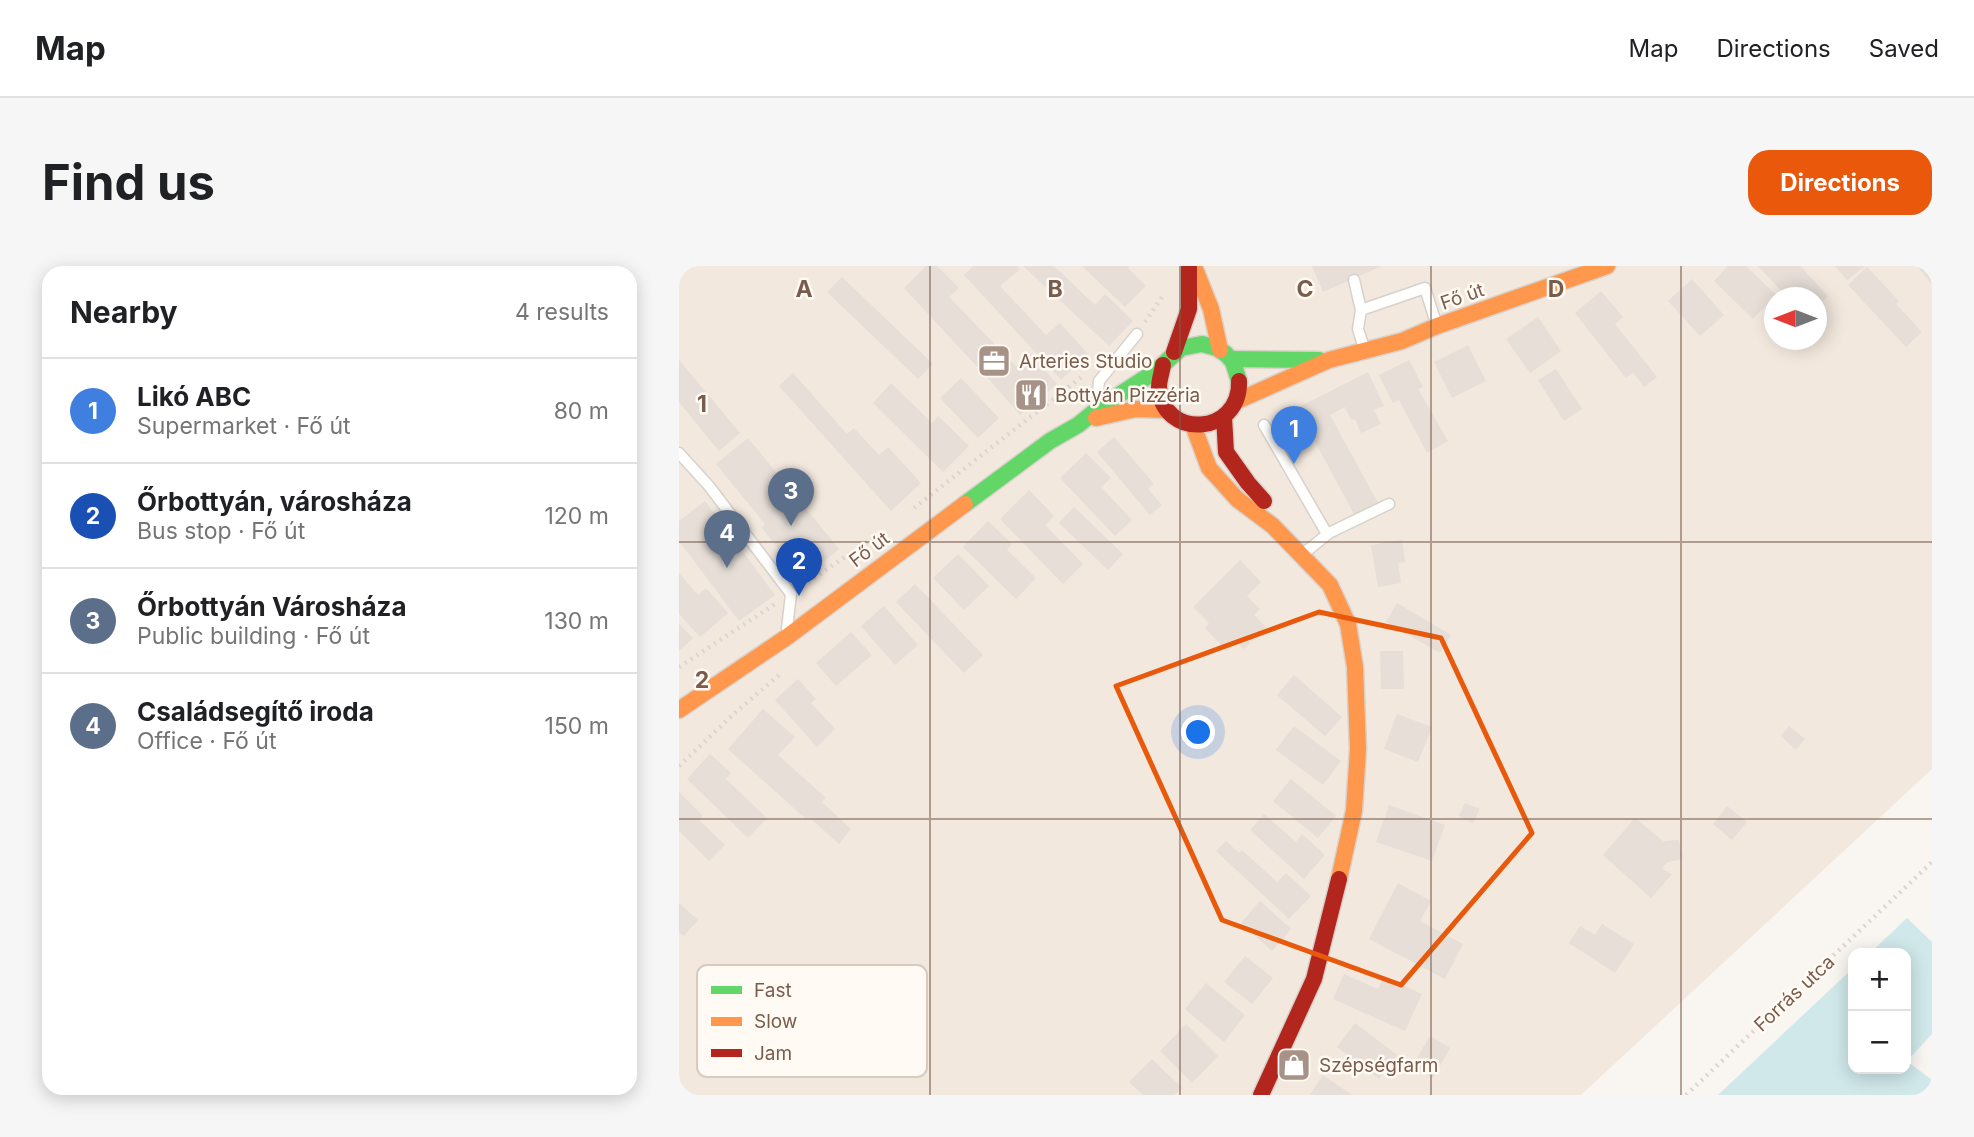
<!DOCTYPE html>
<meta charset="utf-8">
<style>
body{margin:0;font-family:Inter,sans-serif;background:#f6f6f6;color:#202124}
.controls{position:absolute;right:21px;bottom:21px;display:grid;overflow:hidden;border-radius:14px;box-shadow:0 4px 18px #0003}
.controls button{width:63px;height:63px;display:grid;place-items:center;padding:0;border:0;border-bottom:2px solid #e0e0e0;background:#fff;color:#202124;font:35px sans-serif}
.compass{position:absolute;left:1085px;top:21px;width:63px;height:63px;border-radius:50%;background:#fff;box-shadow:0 4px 18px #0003;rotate:270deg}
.you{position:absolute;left:520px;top:467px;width:24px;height:24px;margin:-18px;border:5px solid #fff;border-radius:50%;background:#1a73e8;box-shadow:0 0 0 10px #1a73e833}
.badge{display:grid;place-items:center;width:46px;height:46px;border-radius:50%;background:#ea580c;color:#fff;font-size:23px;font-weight:700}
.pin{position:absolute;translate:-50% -58px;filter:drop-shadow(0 2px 4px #0008)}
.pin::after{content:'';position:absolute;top:37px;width:24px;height:21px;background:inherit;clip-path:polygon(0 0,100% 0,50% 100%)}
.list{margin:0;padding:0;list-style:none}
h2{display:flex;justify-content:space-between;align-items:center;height:91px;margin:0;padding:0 28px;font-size:30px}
h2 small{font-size:23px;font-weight:400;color:#757577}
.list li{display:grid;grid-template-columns:46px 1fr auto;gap:21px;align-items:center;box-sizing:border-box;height:105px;padding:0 28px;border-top:2px solid #e0e0e0}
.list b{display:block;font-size:26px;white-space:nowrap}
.list p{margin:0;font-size:23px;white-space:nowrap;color:#757577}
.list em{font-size:23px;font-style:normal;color:#757577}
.map{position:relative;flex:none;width:1253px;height:829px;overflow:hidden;border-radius:21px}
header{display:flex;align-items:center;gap:42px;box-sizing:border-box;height:98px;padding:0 35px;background:#fff;border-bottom:2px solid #e0e0e0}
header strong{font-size:33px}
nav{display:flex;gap:38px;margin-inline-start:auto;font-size:24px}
.intro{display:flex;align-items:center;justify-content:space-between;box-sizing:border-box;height:168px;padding:0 42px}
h1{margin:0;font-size:49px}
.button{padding:18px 32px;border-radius:21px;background:#ea580c;color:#fff;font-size:24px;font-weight:700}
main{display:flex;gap:42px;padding:0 42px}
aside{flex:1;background:#fff;border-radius:21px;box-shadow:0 4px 18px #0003}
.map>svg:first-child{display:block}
.residential{fill:#f2e8de;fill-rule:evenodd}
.water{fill:#d0e8ea}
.building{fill:#e6ded7}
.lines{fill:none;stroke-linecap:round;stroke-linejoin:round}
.lane-casing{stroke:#d7d1cb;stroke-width:13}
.fast-casing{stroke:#d9d2cb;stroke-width:19}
.slow-casing{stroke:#d9d2cb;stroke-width:19}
.jam-casing{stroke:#d9d2cb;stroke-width:19}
.path{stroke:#dcd5d0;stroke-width:4.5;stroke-dasharray:2 5;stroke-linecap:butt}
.lane{stroke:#fefefd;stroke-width:10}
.fast{stroke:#63d668;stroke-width:16}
.slow{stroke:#ff974d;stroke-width:16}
.jam{stroke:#b3261e;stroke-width:16}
.marked{fill:none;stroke:#e8590c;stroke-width:5;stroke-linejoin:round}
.grid{fill:none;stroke:#7a5c4d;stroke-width:2;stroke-opacity:0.55}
.labels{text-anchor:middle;stroke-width:5;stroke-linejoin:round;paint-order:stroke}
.street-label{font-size:19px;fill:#7a5c4d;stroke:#fffaf3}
.poi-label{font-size:19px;fill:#7a5c4d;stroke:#fffaf3;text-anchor:start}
.key{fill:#fffaf3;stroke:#d7cbc1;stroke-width:2}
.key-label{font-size:19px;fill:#7a5c4d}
.grid-label{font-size:23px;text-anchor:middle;font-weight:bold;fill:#7a5c4d;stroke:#fffaf3;stroke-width:5;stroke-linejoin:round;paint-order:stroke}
</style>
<header>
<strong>Map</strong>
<nav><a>Map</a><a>Directions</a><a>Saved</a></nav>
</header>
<div class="intro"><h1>Find us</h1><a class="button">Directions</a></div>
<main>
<aside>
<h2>Nearby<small>4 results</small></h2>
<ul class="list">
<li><span class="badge" style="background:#3f7fe0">1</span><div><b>Likó ABC</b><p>Supermarket · Fő út</p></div><em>80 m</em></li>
<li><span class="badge" style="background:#1a4fb4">2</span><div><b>Őrbottyán, városháza</b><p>Bus stop · Fő út</p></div><em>120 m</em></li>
<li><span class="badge" style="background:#5c6f8a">3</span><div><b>Őrbottyán Városháza</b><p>Public building · Fő út</p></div><em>130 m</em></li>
<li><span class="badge" style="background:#5c6f8a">4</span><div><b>Családsegítő iroda</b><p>Office · Fő út</p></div><em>150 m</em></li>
</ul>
</aside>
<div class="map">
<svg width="1253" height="829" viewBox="0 0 1253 829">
<rect width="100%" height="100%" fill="#f9f5f0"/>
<path class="residential" d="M0,0H1253V503L902,829H0ZM1096,32H1138V74H1096Z"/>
<path class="water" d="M1228,652L1253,676V768L1228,795L1253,814V829H1039L1174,702V803H1227V687H1191Z"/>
<g class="building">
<path d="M247,0H258L280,22L270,31L337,100L352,88L378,118L341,149L315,119L225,22Z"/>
<path d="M294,0H338L341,3L321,20L367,69L381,57L409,88L382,114L285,9Z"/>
<path d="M344,0H375L416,39L426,28L454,55L430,80Z"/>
<path d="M403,0H451L449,2L467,20L446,41Z"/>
<path d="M633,0H703L644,26Z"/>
<path d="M1049,0H1067L1097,29L1074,53L1035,15Z"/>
<path d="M1079,0H1121L1149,30L1138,42V32H1109Z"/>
<path d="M1156,0H1186L1168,14Z"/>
<path d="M1238,0H1253V18Z"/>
<path d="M1188,1L1220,35L1217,38L1243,66L1227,81L1169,19Z"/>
<path d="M163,11L254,98L239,113L148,26Z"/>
<path d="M1013,13L1045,49L1021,70L989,35Z"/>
<path d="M922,25L944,51L936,58L978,111L965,121L954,106L947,112L896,47Z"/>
<path d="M859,51L882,85L851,107L827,73Z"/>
<path d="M789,79L807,115L773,132L755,96Z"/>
<path d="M0,94L61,167L40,185L0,136Z"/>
<path d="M730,94L744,121L739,123L769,175L748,187L720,134L714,137L700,109Z"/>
<path d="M877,103L903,143L885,155L859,114Z"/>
<path d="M689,106L705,140L695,144L702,158L682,167L676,153L672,154L666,141L651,149L699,237L676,250L618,142Z"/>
<path d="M114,107L168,168L175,162L200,189L209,181L242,217L212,245L100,120Z"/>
<path d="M282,112L320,152L299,172L261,132Z"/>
<path d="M212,117L253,157L259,150L290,180L264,206L194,137Z"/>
<path d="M435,171L475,218L469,223L483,239L471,249L418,186Z"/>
<path d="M69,172L160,283L130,308L108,281L102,286L83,262L86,258L37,198Z"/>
<path d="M407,187L432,212L422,221L453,254L436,270L381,212Z"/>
<path d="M350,224L375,250L366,259L404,298L384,318L321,253Z"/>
<path d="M26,235L96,329L60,355L0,275V255Z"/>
<path d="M395,241L444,288L429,304L380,257Z"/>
<path d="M309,255L333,278L328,284L357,312L337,333L284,281Z"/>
<path d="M723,274L726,296L719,297L722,317L699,321L692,279Z"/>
<path d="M279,288L310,320L285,344L254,312Z"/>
<path d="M561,294L582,316L568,330L581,343L575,349L587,361L565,383L557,376L548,385L526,362L530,357L514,341Z"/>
<path d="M0,307L19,329L27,322L49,347L21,371L0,348Z"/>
<path d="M236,318L304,389L285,407L217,336Z"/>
<path d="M718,337L772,369L761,387L707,356Z"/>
<path d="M205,340L239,379L216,399L182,360Z"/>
<path d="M0,358L14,372L0,385Z"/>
<path d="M172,366L193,389L157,420L137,397Z"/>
<path d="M701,385H724L725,423H702Z"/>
<path d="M615,409L663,451L646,470L598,429Z"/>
<path d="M119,413L137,433L132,437L156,463L138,481L96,434Z"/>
<path d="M84,443L116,471L99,489L147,532L143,536L172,563L160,578L130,551L127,553L49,483Z"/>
<path d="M718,448L753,461L739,496L705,483Z"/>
<path d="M615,460L662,495L644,519L597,484Z"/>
<path d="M1110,460L1126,473L1117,484L1102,470Z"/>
<path d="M31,488L52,507L47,513L88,552L69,572L8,513Z"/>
<path d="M612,513L657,550L639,572L594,535Z"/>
<path d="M0,526L24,550L20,554L46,579L30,595L0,565Z"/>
<path d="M786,537L801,543L794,557L780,550Z"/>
<path d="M710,539L766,559L753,595L697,576Z"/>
<path d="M1048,540L1068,556L1053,574L1034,558Z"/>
<path d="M585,548L617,576L623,568L646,589L625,613L571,564Z"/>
<path d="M956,552L984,575L1000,574L1004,593L988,596L983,603L993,608L972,632L924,589Z"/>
<path d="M547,575L560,587L563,584L598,616L607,607L632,630L610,653L537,585Z"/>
<path d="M719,617L752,635L741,655L784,678L766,713L690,673Z"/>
<path d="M581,635L612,663L593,685L562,657Z"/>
<path d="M0,637L19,654L5,670L0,666Z"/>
<path d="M923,658L955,678L936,707L890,677L901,660L916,669Z"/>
<path d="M566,690L594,712L573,738L545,716Z"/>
<path d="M665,708L699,723L705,710L743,728L726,765L654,733Z"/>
<path d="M527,717L566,749L545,776L506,743Z"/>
<path d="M676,757L718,789L700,813L658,781Z"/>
<path d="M507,758L539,790L513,817L481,785Z"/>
<path d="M751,770L771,782L754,812L733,800Z"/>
<path d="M473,793L503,822L495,829H464L450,816Z"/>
<path d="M644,809L673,829H631Z"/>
</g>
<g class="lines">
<defs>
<g id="lane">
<path d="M675,14L682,44L679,63L685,82"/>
<path d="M682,44L746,22L757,57"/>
<path d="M418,137L420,115L458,68"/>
<path d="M585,159L648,268"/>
<path d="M0,187L30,220L112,328L108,363"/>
<path d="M624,288L650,267L710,238"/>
</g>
<g id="fast">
<path d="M552,93L640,94"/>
<path d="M286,238L371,175L399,159L420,142L477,105L502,82L523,78L538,82L547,88L554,96L560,115"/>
</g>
<g id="slow">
<path d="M516,3L532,43L541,84"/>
<path d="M558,135L650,94L723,75L758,60L928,0"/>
<path d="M417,152L457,143L487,144"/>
<path d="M514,159L530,202L558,233L594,260L651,319L669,358L676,401L679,483L675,545L660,613"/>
<path d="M0,444L108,371L286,238"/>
</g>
<g id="jam">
<path d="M495,86L510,43V0"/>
<path d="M484,99C483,106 480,114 480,121C483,174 562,170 560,115"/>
<path d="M545,151L547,186L569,217L585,235"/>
<path d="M582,829L635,713L660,613"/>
</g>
</defs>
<use href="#lane" class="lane-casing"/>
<use href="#fast" class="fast-casing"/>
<use href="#slow" class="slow-casing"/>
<use href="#jam" class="jam-casing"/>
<g class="path">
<path d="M466,56L485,28"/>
<path d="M235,242L405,109"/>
<path d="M123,320L197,270"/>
<path d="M0,401L96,338"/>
<path d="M0,500L57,446L100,409"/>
<path d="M1007,829L1253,596"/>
</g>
<use href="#lane" class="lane"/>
<use href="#fast" class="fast"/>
<use href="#slow" class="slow"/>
<use href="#jam" class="jam"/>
</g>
<path class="marked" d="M640,346L762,372L853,567L722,719L543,654L437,420Z"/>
<path class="grid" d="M251,0V829M501,0V829M752,0V829M1002,0V829M0,276H1253M0,553H1253"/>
<defs>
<symbol id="office-square" viewBox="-11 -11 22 22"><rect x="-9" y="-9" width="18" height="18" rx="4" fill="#a69286" stroke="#fffaf3"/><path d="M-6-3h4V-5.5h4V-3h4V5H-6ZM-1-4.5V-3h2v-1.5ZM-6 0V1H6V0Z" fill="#fff"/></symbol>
<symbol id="restaurant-square" viewBox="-11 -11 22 22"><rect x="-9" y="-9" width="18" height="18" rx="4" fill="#a69286" stroke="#fffaf3"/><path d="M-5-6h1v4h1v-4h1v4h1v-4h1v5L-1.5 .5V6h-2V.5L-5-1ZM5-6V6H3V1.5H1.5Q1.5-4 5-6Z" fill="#fff"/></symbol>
<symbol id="shop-square" viewBox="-11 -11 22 22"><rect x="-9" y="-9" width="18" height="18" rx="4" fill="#a69286" stroke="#fffaf3"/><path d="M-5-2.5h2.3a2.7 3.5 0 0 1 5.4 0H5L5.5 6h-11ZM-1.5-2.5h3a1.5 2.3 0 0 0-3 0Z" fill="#fff"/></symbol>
</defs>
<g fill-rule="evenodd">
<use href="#office-square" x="296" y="76" width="38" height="38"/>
<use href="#restaurant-square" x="333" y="110" width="38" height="38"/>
<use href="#shop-square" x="596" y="780" width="38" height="38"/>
</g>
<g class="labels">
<g class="street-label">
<text transform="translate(783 30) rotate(-19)" y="7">Fő út</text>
<text transform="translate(190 283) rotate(-37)" y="7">Fő út</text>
<text transform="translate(1115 727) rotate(-43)" y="7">Forrás utca</text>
</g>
<g class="poi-label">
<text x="340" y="102">Arteries Studio</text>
<text x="376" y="136">Bottyán Pizzéria</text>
<text x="640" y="806">Szépségfarm</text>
</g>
</g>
<rect x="18" y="699" width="230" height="112" rx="10" class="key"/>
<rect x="32" y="720" width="31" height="8" fill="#63d668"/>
<rect x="32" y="751" width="31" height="9" fill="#ff974d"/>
<rect x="32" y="783" width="31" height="8" fill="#b3261e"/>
<g class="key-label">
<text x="75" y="731">Fast</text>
<text x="75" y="762">Slow</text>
<text x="75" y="794">Jam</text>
</g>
<g class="grid-label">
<text x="125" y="31">A</text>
<text x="376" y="31">B</text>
<text x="626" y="31">C</text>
<text x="877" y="31">D</text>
<text x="23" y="146">1</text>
<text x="23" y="422">2</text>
</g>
</svg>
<div class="controls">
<button>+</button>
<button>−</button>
</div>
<svg class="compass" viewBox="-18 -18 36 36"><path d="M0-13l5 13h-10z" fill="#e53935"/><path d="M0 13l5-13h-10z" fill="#757577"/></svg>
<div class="you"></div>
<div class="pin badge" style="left:615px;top:198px;background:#3f7fe0">1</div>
<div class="pin badge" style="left:120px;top:330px;background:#1a4fb4">2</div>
<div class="pin badge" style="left:112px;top:260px;background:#5c6f8a">3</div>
<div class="pin badge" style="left:48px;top:302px;background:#5c6f8a">4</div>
</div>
</main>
